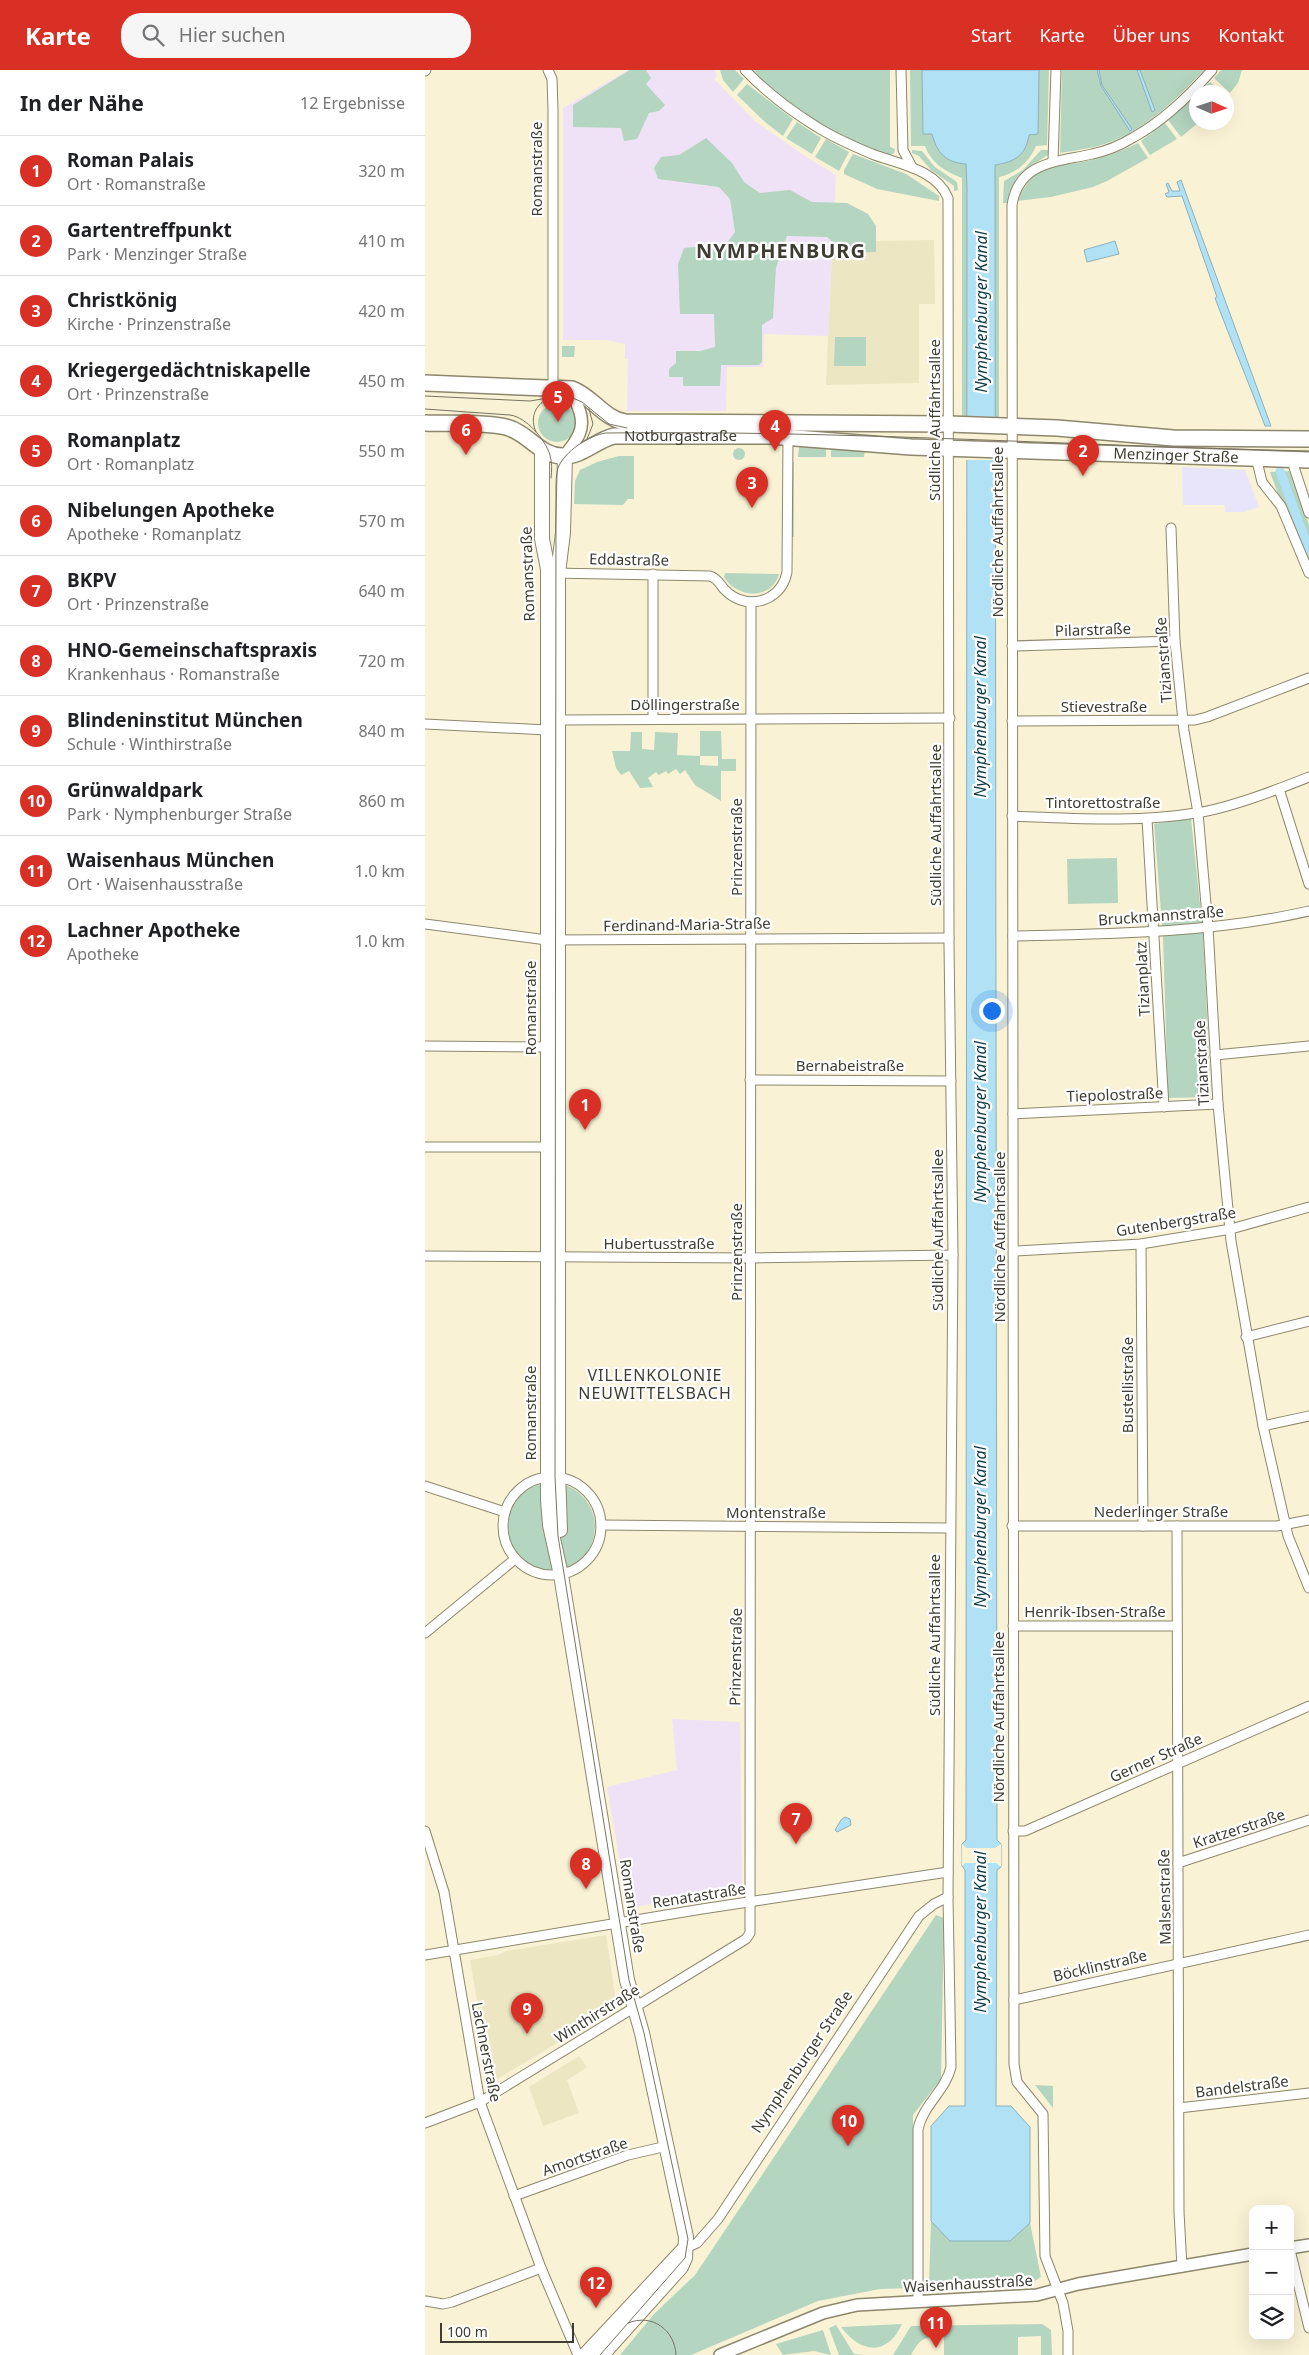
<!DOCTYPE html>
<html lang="de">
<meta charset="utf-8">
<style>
body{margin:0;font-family:"Noto Sans",sans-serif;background:#f6f6f6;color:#202124}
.controls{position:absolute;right:15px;bottom:15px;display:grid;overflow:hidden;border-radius:10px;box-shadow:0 5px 20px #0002}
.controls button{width:45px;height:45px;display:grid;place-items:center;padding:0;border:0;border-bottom:1px solid #e0e0e0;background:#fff;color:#202124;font:25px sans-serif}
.compass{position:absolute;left:764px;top:15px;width:45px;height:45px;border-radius:50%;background:#fff;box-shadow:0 5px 20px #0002;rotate:93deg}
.scale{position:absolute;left:15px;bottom:12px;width:134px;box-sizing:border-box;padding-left:5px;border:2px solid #3f3d31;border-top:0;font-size:14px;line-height:18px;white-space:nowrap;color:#3f3d31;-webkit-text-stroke:4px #fff;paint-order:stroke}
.you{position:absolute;left:566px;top:940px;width:18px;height:18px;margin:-12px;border:4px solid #fff;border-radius:50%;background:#1a73e8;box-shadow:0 0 0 8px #1a73e833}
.badge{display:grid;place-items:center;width:32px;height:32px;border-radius:50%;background:#d93025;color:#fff;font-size:16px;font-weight:700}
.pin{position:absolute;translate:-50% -41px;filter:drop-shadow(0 1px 2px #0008)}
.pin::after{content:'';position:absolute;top:26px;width:18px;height:15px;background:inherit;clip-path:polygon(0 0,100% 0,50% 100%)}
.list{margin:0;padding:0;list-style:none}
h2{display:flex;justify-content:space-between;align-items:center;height:65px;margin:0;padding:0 20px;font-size:21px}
h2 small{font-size:16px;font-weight:400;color:#757577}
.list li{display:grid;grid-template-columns:32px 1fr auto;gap:15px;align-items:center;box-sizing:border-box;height:70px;padding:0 20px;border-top:1px solid #e0e0e0}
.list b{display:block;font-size:19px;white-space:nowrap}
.list p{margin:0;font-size:16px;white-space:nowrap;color:#757577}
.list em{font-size:16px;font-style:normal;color:#757577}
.icon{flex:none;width:28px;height:28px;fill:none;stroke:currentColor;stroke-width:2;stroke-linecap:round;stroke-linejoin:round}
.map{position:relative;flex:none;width:884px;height:2285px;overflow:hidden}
header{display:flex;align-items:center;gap:30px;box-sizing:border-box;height:70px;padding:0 25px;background:#d93025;color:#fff}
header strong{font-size:24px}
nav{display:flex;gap:28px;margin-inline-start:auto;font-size:18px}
.search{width:350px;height:45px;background:#f6f6f6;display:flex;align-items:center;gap:12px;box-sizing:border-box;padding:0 18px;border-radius:20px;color:#757577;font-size:19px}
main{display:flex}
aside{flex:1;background:#fff}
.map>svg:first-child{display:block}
.commercial{fill:#e8e4fa}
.built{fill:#ede6c2}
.medical{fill:#efe2f6}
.green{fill:#b4d5c0;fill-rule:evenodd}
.water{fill:#b0e1f5;stroke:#8eb0ba}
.pier{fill:#f9f2d5}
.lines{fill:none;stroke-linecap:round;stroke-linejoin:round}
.canal{stroke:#b0e1f5;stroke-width:9}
.minor-casing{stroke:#8d876c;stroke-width:11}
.tertiary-casing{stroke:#8d876c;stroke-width:14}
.secondary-casing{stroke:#8d876c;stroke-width:16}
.primary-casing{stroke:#8d876c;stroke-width:18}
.minor{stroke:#fff;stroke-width:9}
.tertiary{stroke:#fff;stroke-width:11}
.secondary{stroke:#fff;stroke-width:14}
.primary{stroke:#fff;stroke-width:15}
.tram{stroke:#777463;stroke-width:1}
.labels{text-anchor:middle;stroke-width:4.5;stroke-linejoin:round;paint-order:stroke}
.street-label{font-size:15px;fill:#3f3d31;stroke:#fff}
.water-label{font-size:16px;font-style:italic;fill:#0e3947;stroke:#fff}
.neighbourhood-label{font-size:16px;letter-spacing:1px;fill:#3f3d31;stroke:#fff}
.district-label{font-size:20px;font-weight:bold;letter-spacing:1px;fill:#3f3d31;stroke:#fff}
</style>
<header>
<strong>Karte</strong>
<div class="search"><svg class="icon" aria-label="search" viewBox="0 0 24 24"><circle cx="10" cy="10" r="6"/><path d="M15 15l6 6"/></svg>Hier suchen</div>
<nav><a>Start</a><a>Karte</a><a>Über uns</a><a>Kontakt</a></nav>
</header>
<main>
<aside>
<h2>In der Nähe<small>12 Ergebnisse</small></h2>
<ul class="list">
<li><span class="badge">1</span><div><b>Roman Palais</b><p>Ort · Romanstraße</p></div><em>320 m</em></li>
<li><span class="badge">2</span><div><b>Gartentreffpunkt</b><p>Park · Menzinger Straße</p></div><em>410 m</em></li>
<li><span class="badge">3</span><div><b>Christkönig</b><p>Kirche · Prinzenstraße</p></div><em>420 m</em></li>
<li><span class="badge">4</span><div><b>Kriegergedächtniskapelle</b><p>Ort · Prinzenstraße</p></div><em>450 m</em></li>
<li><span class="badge">5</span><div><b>Romanplatz</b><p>Ort · Romanplatz</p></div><em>550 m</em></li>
<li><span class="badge">6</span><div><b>Nibelungen Apotheke</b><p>Apotheke · Romanplatz</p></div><em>570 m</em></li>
<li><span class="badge">7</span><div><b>BKPV</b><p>Ort · Prinzenstraße</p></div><em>640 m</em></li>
<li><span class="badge">8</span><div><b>HNO-Gemeinschaftspraxis</b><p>Krankenhaus · Romanstraße</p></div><em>720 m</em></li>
<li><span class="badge">9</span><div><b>Blindeninstitut München</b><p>Schule · Winthirstraße</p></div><em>840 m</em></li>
<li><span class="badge">10</span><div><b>Grünwaldpark</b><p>Park · Nymphenburger Straße</p></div><em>860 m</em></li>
<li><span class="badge">11</span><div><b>Waisenhaus München</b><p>Ort · Waisenhausstraße</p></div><em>1.0 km</em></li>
<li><span class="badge">12</span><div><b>Lachner Apotheke</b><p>Apotheke</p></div><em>1.0 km</em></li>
</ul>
</aside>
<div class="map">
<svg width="884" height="2285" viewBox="0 0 884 2285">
<rect width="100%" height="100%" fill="#f9f2d5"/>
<path class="commercial" d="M757,397L820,400L834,437L819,442H800V435H758Z"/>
<g class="built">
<path d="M408,156L439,171L509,170L510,234H494V313L401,315Z"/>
<path d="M181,1865L192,1937L66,2013L45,1890L73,1885L81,1881Z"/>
<path d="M154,1986L162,1997L142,2010L154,2043L118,2056L104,2017Z"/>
</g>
<g class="medical">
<path d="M203,0H290L291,7L289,9L331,52L383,88L411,105L403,266L339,264L338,297H302L301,341H202L203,289H200V274L180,270H138V38Z"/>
<path d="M247,1649L315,1652L317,1819L203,1838L182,1717L252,1700Z"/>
</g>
<g class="green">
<path d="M205,0H221L226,8L221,14L240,35L234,41L224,43L212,69L199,71L196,58L148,57V35Z"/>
<path d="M295,0H310L319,9L308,22L298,10Z"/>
<path d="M328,0H465V77L470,79L469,83L465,85C419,73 360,36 328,0Z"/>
<path d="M485,0H497L498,64H507C512,81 523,93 542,94V346H537V108C521,102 506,93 500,76H486Z"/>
<path d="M614,0H624L622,75L611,76C605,91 591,104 574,107V347H570V95L578,94L597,83L604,64H613Z"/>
<path d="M637,0H779C756,25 726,54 695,68C676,77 655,80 635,83Z"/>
<path d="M796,0H817L813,13L805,23L789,8Z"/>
<path d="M785,12L796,22H774Z"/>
<path d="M322,14L368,49L358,66L340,52L312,25Z"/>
<path d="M771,25L773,53L756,67L743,50Z"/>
<path d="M372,52L396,68L387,84L361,68Z"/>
<path d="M740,53L752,69L725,85L716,71Z"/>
<path d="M281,68L307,93L319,112L335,123L365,120L387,132L422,133L443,144L451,156V182L420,183L402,167L362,166L351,198L348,248L337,255V292L334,295H296L295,316H258V307H244V299L251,293V281H275L290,277L289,244H255L253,194L259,178L301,174L310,162L305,129L294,117L233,109L229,98L236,87L254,85Z"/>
<path d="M401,69L424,82L414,101L390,87Z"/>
<path d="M713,73L723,88L682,111L668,117L626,127L592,131C604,105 615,99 642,92L644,94C669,91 690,84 713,73Z"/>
<path d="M487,80L497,81L510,97L532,112L533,120L529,121V116L506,100L494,86L487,83Z"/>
<path d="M616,80H624V84L605,97L586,123L583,133H578L579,111L598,100Z"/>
<path d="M428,84L481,104L514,126V131L452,119L419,104V100Z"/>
<path d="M410,267H441V296H409Z"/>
<path d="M137,276H150L149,287H137Z"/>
<circle cx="132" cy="353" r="19"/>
<path d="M374,377L401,378V387H373Z"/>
<circle cx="314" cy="384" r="6"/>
<path d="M406,378L440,380L439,387H406Z"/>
<path d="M194,386H209V429H203L198,435L149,434L150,411L155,400L172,392Z"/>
<path d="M367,392H369V467H366Z"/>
<path d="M867,401L884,455V510L845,402Z"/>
<path d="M300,503L354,504C347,530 312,529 299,507Z"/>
<path d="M275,661H296L297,689H311V701H296V731L270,715L260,700L255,704L251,699L243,704L241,701L234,705L231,702L223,708L228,717L215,718L204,701L196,705L191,698L187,681H205L206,662H217V679L229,680L230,662L253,663L252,685L275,686ZM275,686H293V696L275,695Z"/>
<path d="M766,748L778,863L786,1027L743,1028L738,867L729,754Z"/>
<path d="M692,788L693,833L643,834L642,789Z"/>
<circle cx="126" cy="1457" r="44"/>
<path d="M511,1845L519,1848L516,2009L488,2045V2218L455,2219L393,2231L266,2285H195L229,2244L270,2205Z"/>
<path d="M610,2015L628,2016V2038Z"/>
<path d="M506,2151L525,2171H585L605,2153L616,2207L604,2215H504Z"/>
<path d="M477,2254C463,2285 437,2285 416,2257Z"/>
<path d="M617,2254L626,2260L627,2285H616V2266L593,2267V2285H519V2267C499,2267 496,2267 486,2285H468L486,2256Z"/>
<path d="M411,2255L429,2284L439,2285H414L404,2258Z"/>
<path d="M398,2260L406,2285L389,2281L358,2285L351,2274Z"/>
</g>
<g class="water">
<path d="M497,0H614L613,64L604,65C601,85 590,92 570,95L572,1770L576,1774V1797L572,1800L571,2036H586L605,2057V2153L585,2171H525L506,2151V2056L524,2036H540V1800L537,1796V1774L541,1770L542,119L541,94C521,93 512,83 507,64H498Z"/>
<path d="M672,0H674L677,15L707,59L705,61L676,16Z"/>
<path d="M712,0H715L730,40L727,42Z"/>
<path d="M756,110L846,356H840C824,313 806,271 790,228L792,227L757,126L742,127L740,124L744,122L741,114L743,113L747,121H755L752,112Z"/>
<path d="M690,171L694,184L662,192L659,180Z"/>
<path d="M420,1747L425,1749L426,1755L412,1762L410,1760L416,1750Z"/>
</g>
<g class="pier">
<path d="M539,346L573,347V390H539Z"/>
<path d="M537,1774L541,1778H570L576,1774V1797L571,1793H540L537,1796Z"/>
</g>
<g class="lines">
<path class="canal" d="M855,401L884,480"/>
<defs>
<g id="minor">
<path d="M123,0L127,9L128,40V318"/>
<path d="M320,0C341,22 366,41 392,57C409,68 428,76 447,84C473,94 511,99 523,128L524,874L528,1184L523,1827L526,1997C521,2020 498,2035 493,2059V2232"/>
<path d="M476,0L478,80L487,97"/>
<path d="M0,1L1,0"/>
<path d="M628,91L631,0"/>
<path d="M831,387L837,412L856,436L884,503"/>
<path d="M866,388L884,443"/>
<path d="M746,458L750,571L759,661L773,743L783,857L793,1034L806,1171L838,1356L863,1466L884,1518"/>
<path d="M128,503L285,506C292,508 295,514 299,519C311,532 329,536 345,527C355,521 360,513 362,502L363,366"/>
<path d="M587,576L750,571"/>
<path d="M228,649V504"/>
<path d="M587,651L770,650L782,647L884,608"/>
<path d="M0,654L122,660L133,650L525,648"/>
<path d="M854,719L884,814"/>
<path d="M587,746C648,748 710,753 771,743C805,738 851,720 884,707"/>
<path d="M722,749L739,1037"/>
<path d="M0,854L122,870L524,868"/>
<path d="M588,866C687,864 787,863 884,841"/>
<path d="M0,976L128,977"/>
<path d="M790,985L884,976"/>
<path d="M325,1010L526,1011"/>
<path d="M588,1044L793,1034"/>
<path d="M0,1077H127"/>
<path d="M716,1174L718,1456"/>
<path d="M590,1181L716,1174L806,1159L884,1137"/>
<path d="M0,1186L326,1188L528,1185"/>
<path d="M821,1267L884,1251"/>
<path d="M838,1356L884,1346"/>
<circle cx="127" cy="1456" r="49"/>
<path d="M0,1416L80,1442"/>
<path d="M176,1455L525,1458"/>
<path d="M587,1456H852L884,1450"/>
<path d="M752,1456L754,2142L757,2197"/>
<path d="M588,1556H752"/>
<path d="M0,1563L90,1489"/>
<path d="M0,1761L19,1822L55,2032L116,2198L153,2285"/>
<path d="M588,1761H600L884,1636"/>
<path d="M753,1793L884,1750"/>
<path d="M0,1885L277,1839L523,1802"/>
<path d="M589,1930L884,1865"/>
<path d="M754,2038L884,2023"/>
<path d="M0,2053L55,2032L321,1869L325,1863L326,532"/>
<path d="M89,2126L203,2085L242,2076"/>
<path d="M261,2178L272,2173L293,2149L494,1846L509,1834L523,1827"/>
<path d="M865,2180L884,2258"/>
<path d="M1,2231L18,2234L27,2232L116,2198"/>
<path d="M643,2285V2261L638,2233L620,2186L618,2044L592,2012L589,1994L587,135C594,91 633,92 667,84C682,81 696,75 709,67C738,51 765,25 787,0"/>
</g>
<g id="tertiary">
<path d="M140,386C143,380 148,376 151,370C163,352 153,336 145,319"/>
<path d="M865,2178L884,2175"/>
<path d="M295,2285L398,2243L432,2235L612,2225L653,2214L828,2184"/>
</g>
<g id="secondary">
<path d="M117,381V469L123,499V1430L125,1455L136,1505L202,1910L217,1963L261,2167L260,2188L256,2197L177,2285"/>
<path d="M135,1460L133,1402V503L138,463L140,386"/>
<path d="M160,2285L260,2178"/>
</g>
<g id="primary">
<path d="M0,313L147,319C167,326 179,349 200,352L524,354L632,358L748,368L884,369"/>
<path id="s1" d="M0,353C24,354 59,352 81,357C104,363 115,387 139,386C157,386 172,370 189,366H345L486,377L884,390"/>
</g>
</defs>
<use href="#minor" class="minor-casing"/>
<use href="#tertiary" class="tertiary-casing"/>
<use href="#secondary" class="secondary-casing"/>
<use href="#primary" class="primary-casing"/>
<use href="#minor" class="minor"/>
<use href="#tertiary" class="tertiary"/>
<use href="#secondary" class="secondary"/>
<use href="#primary" class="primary"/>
<g class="tram">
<path d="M0,326L105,331L141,325L157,332L184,354L202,358"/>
<path d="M0,339L85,345C101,347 120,369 125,385C127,392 127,401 126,408"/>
<path d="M111,362C105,349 109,336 122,329"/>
<path d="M162,369L168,354L164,339"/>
<path d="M203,2253C227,2243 250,2260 251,2285"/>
<path d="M175,2285L260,2188L263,2169L219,1963L204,1910L133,1466L130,1407L131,419C131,412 131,405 133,398C139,382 164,365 181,363C416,360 650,376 884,381"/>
</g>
</g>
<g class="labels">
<g class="street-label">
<text transform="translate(112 99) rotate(-90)" y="5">Romanstraße</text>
<text transform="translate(510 350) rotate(-90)" y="5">Südliche Auffahrtsallee</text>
<text dy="5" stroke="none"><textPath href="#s1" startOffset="268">Notburgastraße</textPath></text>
<text dy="5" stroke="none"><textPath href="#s1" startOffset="764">Menzinger Straße</textPath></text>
<text transform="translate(573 462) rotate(-90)" y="5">Nördliche Auffahrtsallee</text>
<text transform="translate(204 490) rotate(1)" y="5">Eddastraße</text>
<text transform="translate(103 504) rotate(-92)" y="5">Romanstraße</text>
<text transform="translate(668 560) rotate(-2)" y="5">Pilarstraße</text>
<text transform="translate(739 590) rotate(-94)" y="5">Tizianstraße</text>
<text x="260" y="640">Döllingerstraße</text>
<text x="679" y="642">Stievestraße</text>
<text x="678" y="738">Tintorettostraße</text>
<text transform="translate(511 755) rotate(-90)" y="5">Südliche Auffahrtsallee</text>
<text transform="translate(312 777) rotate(-90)" y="5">Prinzenstraße</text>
<text transform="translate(736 846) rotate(-4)" y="5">Bruckmannstraße</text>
<text transform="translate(262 855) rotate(-1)" y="5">Ferdinand-Maria-Straße</text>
<text transform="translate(718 909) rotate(-93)" y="5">Tizianplatz</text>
<text transform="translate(106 938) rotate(-90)" y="5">Romanstraße</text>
<text transform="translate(777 993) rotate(-93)" y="5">Tizianstraße</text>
<text x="425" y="1001">Bernabeistraße</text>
<text transform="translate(690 1025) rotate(-2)" y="5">Tiepolostraße</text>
<text transform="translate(751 1152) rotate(-9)" y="5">Gutenbergstraße</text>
<text transform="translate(513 1160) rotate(-90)" y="5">Südliche Auffahrtsallee</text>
<text transform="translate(575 1167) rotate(-90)" y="5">Nördliche Auffahrtsallee</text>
<text x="234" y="1179">Hubertusstraße</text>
<text transform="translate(312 1182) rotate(-90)" y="5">Prinzenstraße</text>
<text transform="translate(703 1315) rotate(-90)" y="5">Bustellistraße</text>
<text transform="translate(106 1343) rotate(-90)" y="5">Romanstraße</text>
<text x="736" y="1447">Nederlinger Straße</text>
<text x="351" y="1448">Montenstraße</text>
<text x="670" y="1547">Henrik-Ibsen-Straße</text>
<text transform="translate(510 1565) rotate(-90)" y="5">Südliche Auffahrtsallee</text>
<text transform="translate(311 1587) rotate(-89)" y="5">Prinzenstraße</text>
<text transform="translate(574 1647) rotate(-90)" y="5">Nördliche Auffahrtsallee</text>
<text transform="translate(731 1688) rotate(-24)" y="5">Gerner Straße</text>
<text transform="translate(814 1759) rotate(-18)" y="5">Kratzerstraße</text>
<text transform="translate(274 1826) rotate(-9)" y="5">Renatastraße</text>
<text transform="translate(740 1827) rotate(-91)" y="5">Malsenstraße</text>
<text transform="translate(207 1836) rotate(81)" y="5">Romanstraße</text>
<text transform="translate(675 1896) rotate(-13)" y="5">Böcklinstraße</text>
<text transform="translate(172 1944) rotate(-32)" y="5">Winthirstraße</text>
<text transform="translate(61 1982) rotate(79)" y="5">Lachnerstraße</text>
<text transform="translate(377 1992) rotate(-56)" y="5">Nymphenburger Straße</text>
<text transform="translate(817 2017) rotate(-7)" y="5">Bandelstraße</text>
<text transform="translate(160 2087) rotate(-19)" y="5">Amortstraße</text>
<text transform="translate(543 2214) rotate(-3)" y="5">Waisenhausstraße</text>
</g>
<g class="water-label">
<text transform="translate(556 242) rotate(-90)" y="6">Nymphenburger Kanal</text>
<text transform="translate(555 647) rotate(-90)" y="6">Nymphenburger Kanal</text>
<text transform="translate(555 1052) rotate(-90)" y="6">Nymphenburger Kanal</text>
<text transform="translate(555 1457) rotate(-90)" y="6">Nymphenburger Kanal</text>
<text transform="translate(555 1862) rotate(-90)" y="6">Nymphenburger Kanal</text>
</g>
<g class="neighbourhood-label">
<text x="230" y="1311">VILLENKOLONIE<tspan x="230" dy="18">NEUWITTELSBACH</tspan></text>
</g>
<g class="district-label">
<text x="356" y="188">NYMPHENBURG</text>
</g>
</g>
</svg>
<div class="controls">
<button>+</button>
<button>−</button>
<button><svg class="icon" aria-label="layers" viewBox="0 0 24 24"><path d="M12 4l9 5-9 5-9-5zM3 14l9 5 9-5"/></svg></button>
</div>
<svg class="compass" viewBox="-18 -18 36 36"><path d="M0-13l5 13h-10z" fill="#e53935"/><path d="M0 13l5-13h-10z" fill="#757577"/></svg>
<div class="scale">100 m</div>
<div class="you"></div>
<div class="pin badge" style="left:160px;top:1060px">1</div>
<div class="pin badge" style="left:658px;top:406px">2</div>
<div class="pin badge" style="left:327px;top:438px">3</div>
<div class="pin badge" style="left:350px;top:381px">4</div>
<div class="pin badge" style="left:133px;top:352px">5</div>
<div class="pin badge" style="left:41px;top:385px">6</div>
<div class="pin badge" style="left:371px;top:1774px">7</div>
<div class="pin badge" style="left:161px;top:1819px">8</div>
<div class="pin badge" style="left:102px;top:1964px">9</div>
<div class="pin badge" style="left:423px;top:2076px">10</div>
<div class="pin badge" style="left:511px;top:2278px">11</div>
<div class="pin badge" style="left:171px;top:2238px">12</div>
</div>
</main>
